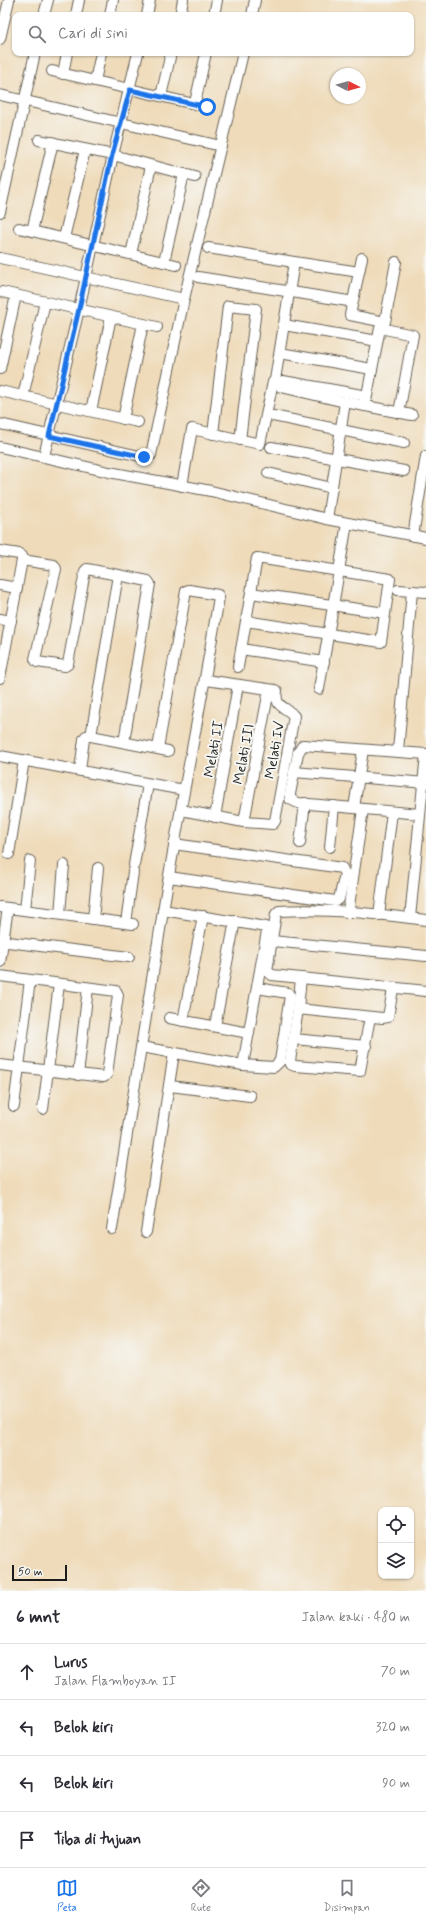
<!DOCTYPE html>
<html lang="id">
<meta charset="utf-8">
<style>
body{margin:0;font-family:Mynerve,sans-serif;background:#f2f2f3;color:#2b2b33}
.controls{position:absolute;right:12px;bottom:12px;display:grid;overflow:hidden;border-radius:8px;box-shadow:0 1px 3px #0004}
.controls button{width:36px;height:36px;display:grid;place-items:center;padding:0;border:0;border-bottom:1px solid #e1e1e2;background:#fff;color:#2b2b33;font:20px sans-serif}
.compass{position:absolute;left:330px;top:68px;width:36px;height:36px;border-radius:50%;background:#fff;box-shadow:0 1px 3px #0004;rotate:96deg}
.scale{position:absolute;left:12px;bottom:10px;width:55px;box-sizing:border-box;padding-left:4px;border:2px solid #1c1c1c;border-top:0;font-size:11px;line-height:14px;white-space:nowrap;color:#1c1c1c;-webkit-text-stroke:3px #f6f6f2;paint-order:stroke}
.stop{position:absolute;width:12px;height:12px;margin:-9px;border:3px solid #1a73e8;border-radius:50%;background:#fff}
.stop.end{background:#1a73e8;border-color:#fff;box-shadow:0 1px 4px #0008}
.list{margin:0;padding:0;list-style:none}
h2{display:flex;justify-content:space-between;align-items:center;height:52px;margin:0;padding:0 16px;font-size:17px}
h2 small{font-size:13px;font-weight:400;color:#7c7c81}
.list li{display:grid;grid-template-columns:26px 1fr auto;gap:12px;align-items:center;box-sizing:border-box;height:56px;padding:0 16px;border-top:1px solid #e1e1e2}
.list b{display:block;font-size:15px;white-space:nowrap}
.list p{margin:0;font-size:13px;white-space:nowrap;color:#7c7c81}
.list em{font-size:13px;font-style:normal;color:#7c7c81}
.icon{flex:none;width:22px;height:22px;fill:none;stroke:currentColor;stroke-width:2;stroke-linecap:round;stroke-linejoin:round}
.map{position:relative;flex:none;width:426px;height:1591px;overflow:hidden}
.search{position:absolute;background:#fff;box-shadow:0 1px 3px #0004;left:12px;right:12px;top:12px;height:44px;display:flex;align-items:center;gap:10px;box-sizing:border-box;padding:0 14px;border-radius:8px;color:#7c7c81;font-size:15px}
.sheet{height:276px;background:#fff}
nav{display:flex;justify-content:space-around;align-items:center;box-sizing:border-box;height:56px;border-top:1px solid #e1e1e2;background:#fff;font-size:11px;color:#7c7c81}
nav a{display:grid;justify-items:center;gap:2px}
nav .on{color:#1a73e8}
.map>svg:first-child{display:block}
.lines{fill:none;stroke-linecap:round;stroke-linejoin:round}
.minor-casing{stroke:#665f53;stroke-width:12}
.minor{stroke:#fff;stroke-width:10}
.route{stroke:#1a73e8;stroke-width:5}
.labels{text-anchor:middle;stroke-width:4;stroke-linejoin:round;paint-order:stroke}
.street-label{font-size:14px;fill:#1c1c1c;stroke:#f6f6f2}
</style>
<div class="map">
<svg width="426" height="1591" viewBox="0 0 426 1591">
<rect width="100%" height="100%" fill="#f6f6f2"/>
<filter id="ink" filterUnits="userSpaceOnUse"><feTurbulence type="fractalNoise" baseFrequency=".025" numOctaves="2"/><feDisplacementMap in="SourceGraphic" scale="8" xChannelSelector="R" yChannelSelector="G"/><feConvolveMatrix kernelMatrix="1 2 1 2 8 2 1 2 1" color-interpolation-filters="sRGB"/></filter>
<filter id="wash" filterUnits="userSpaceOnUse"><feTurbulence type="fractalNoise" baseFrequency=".012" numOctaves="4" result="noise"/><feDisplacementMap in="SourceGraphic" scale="16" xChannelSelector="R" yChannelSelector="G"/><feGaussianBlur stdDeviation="0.9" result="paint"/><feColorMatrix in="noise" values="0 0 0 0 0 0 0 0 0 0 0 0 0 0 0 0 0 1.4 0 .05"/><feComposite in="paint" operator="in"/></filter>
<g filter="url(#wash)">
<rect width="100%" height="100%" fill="#efdbba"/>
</g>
<g filter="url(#ink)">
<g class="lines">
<defs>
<g id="minor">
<path d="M44,15L48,0"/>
<path d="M76,15L79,0"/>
<path d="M110,15L113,0"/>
<path d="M147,15L150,0"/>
<path d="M180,15L183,0"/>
<path d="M214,15L217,0"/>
<path d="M252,15L255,0"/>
<path d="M0,39L9,0"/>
<path d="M52,71L207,107"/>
<path d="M63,74L67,53"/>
<path d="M95,81L101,53"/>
<path d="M0,95L221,146"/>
<path d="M161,96L171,53"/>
<path d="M195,103L206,53"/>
<path d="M39,140L113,155L195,177"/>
<path d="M0,212L35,53"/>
<path d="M19,228L176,265"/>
<path d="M32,231L53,142"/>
<path d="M64,238L85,150"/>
<path d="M131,254L151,166"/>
<path d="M0,258L184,299"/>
<path d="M362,258L350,315L385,322L396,262"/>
<path d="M164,262L184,174"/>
<path d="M294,262L353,271"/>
<path d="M198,277L348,301"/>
<path d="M2,292L157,327"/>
<path d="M284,325L372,340"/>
<path d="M280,353L366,368"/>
<path d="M0,369L16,295"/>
<path d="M283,381L362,395"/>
<path d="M281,387L345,402L327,519"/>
<path d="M0,391L138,422"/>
<path d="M23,396L45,302"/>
<path d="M345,402L412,415"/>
<path d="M365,406L380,328L413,335L399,413"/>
<path d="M91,411L111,317"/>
<path d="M273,416L404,443"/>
<path d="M123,419L143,324"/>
<path d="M0,424L144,457L151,455L184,299L243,53"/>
<path d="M213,434L228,306L256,309L240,440"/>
<path d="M0,447L109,472L211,491L327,519L426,538"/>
<path d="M271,447L404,471"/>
<path d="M44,456L79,309L113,155L138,53"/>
<path d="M268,473L332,488"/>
<path d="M182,486L192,429L260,444L273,382L275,380L294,262L208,248"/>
<path d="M413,536L426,456"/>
<path d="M0,551L19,554L22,556V560L0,678"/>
<path d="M22,560L54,565L56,569L35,659L37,662L65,666L68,664L85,571L87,569L118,575"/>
<path d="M0,585L17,588"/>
<path d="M398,590L426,592"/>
<path d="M251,593L385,613"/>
<path d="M0,619L11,621"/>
<path d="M241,649L324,662"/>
<path d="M238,667L257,558L390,579L381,642L246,621"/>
<path d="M319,689L347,523"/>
<path d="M91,736L118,575L148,581L150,584L124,742"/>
<path d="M398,751L412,591"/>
<path d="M0,756L184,790"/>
<path d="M80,770L84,739L86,736H91L168,751"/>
<path d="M294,772L426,783"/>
<path d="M354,808L363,750"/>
<path d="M181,810L244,822L273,824L275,821L294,716C286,706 274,708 277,691L275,690L206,680"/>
<path d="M420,814L298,803L290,799V794L298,753L303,745L426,754"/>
<path d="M215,817L238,685"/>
<path d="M244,822L269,690"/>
<path d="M300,843L305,803"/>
<path d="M330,847L334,806"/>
<path d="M9,854L24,760"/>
<path d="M134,865L148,784"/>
<path d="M169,877L335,901L339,899L345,874L342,868L174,844"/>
<path d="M0,907L133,924"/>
<path d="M25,910L30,861"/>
<path d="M163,910L266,927L267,931L243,1065L274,1067L280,1061L290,996L288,993L257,988"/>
<path d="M348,913L363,809"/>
<path d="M60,914L64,865"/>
<path d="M379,915L392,812"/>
<path d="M410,918L426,754"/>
<path d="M93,919L98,868"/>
<path d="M426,920C378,914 327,908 279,911L276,914L267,971L272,975L426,991"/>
<path d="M126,923L133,872"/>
<path d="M0,941L129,957"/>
<path d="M272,941L426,956"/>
<path d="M0,962L8,908"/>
<path d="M0,976L116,991L118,995L107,1074L104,1077L0,1065"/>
<path d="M301,978L298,1009L382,1018L388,1017L393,989"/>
<path d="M298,1009L290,1061V1064L295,1066L360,1071L370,1017"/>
<path d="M169,1018L249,1033"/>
<path d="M183,1021L203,916"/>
<path d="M215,1026L235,921"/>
<path d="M294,1039L366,1046"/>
<path d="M141,1047L243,1065"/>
<path d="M78,1075L88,988"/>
<path d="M170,1086L250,1096"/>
<path d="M14,1106L30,980"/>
<path d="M43,1109L59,984"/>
<path d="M112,1229C129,1123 145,1017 163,911C180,806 202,702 219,597L218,595L189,590L186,591L158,748"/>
<path d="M146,1232L174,1053"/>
</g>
</defs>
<use href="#minor" class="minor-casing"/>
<use href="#minor" class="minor"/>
</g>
</g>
<g class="lines" filter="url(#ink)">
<path class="route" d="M144,457L49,436L79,309L112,155L130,90L207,107"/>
</g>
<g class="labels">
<g class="street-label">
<text transform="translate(213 749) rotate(-80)" y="5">Melati II</text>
<text transform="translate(274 750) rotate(-80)" y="5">Melati IV</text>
<text transform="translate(243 754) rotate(-79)" y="5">Melati III</text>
</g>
</g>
</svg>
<div class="controls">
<button><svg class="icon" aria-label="locate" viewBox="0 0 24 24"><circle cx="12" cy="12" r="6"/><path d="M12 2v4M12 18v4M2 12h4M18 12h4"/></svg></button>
<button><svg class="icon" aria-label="layers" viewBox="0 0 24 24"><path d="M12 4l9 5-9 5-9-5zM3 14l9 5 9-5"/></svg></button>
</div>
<svg class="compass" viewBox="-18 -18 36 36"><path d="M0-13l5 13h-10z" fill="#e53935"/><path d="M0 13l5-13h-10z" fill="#7c7c81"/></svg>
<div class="scale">50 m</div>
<div class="stop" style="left:207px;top:107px"></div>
<div class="stop end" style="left:144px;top:457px"></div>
<div class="search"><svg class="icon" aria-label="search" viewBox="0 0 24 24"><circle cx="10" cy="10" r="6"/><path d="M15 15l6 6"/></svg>Cari di sini</div>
</div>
<section class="sheet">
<h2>6 mnt<small>Jalan kaki · 480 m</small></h2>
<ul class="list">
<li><svg class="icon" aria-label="ahead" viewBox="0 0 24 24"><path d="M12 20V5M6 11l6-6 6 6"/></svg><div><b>Lurus</b><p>Jalan Flamboyan II</p></div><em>70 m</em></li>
<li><svg class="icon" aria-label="left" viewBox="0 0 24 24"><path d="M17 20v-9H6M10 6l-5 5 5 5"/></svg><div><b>Belok kiri</b></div><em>320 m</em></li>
<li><svg class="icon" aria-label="left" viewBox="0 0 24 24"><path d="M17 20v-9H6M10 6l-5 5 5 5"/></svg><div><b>Belok kiri</b></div><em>90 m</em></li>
<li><svg class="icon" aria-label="arrive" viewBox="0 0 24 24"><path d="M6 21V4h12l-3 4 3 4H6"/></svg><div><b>Tiba di tujuan</b></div></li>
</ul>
</section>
<nav>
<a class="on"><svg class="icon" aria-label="map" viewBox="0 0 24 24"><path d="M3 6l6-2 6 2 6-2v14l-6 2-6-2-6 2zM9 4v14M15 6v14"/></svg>Peta</a>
<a><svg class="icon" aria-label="directions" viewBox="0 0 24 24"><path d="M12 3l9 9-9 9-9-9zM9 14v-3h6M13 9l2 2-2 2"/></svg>Rute</a>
<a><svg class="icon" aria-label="saved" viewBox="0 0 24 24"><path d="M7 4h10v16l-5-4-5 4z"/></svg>Disimpan</a>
</nav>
